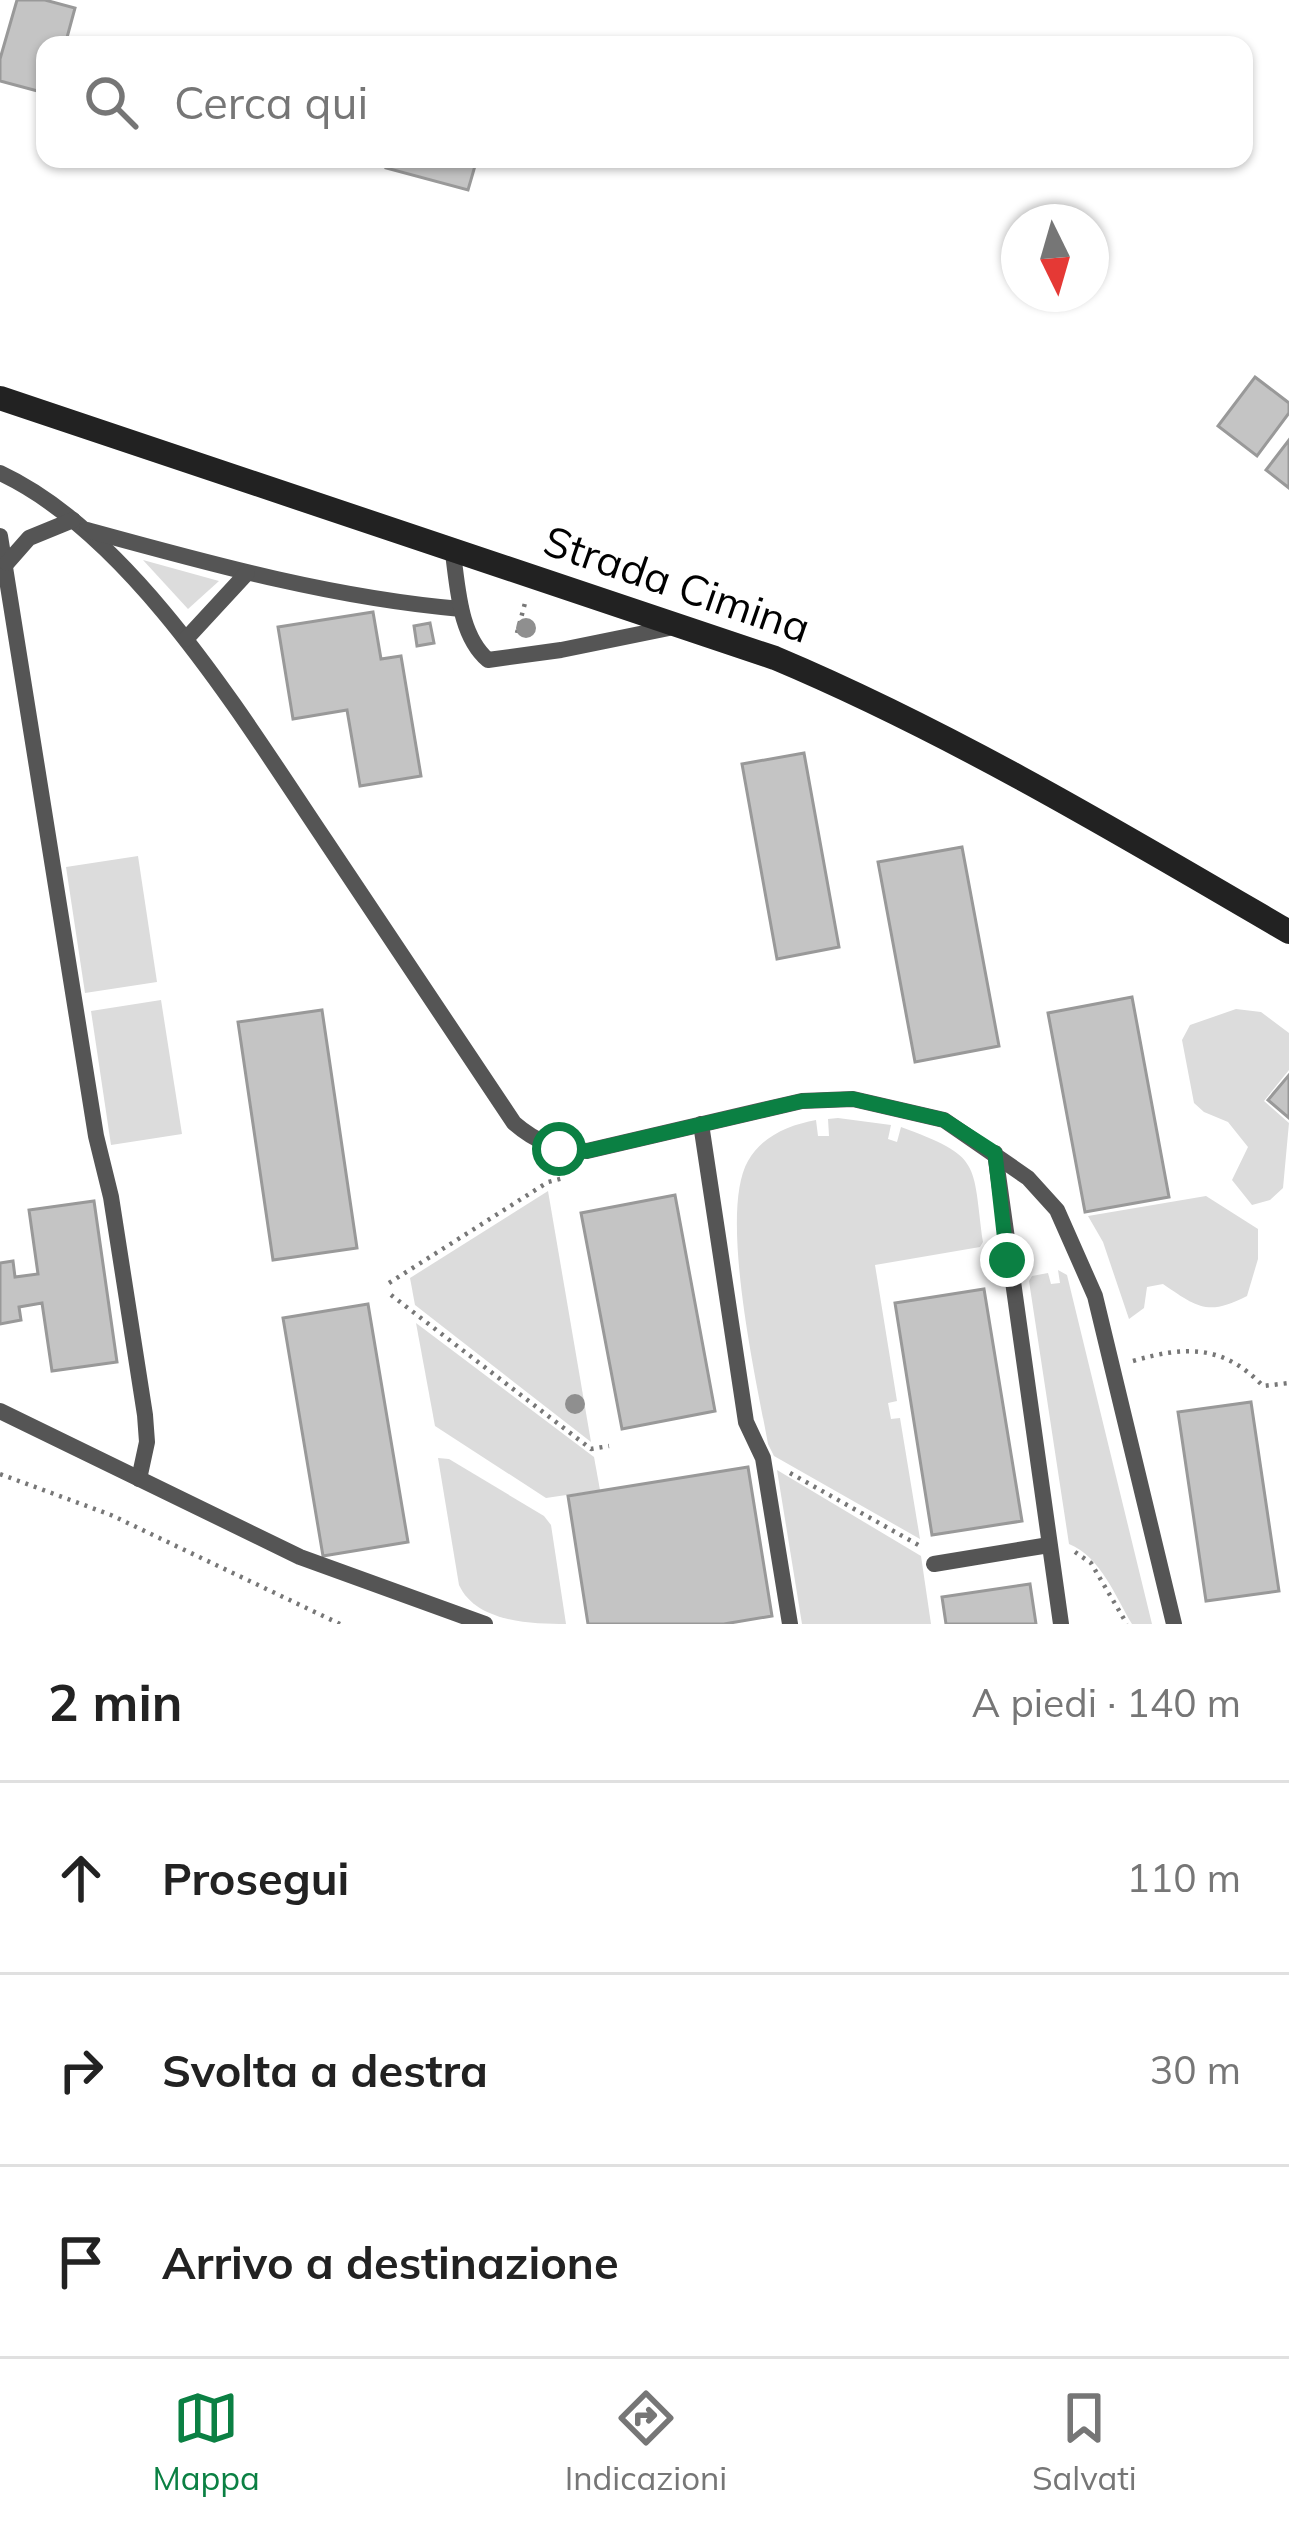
<!DOCTYPE html>
<html lang="it">
<meta charset="utf-8">
<style>
body{margin:0;font-family:Mulish,sans-serif;background:#f6f6f6;color:#222}
.compass{position:absolute;left:1001px;top:204px;width:108px;height:108px;border-radius:50%;background:#fff;box-shadow:0 3px 9px #0004;rotate:175deg}
.stop{position:absolute;width:36px;height:36px;margin:-27px;border:9px solid #0b8043;border-radius:50%;background:#fff}
.stop.end{background:#0b8043;border-color:#fff;box-shadow:0 3px 12px #0008}
.list{margin:0;padding:0;list-style:none}
h2{display:flex;justify-content:space-between;align-items:center;height:156px;margin:0;padding:0 48px;font-size:51px}
h2 small{font-size:39px;font-weight:400;color:#767676}
.list li{display:grid;grid-template-columns:78px 1fr auto;gap:36px;align-items:center;box-sizing:border-box;height:192px;padding:0 48px;border-top:3px solid #e0e0e0}
.list b{display:block;font-size:45px;white-space:nowrap}
.list em{font-size:39px;font-style:normal;color:#767676}
.icon{flex:none;width:66px;height:66px;fill:none;stroke:currentColor;stroke-width:2;stroke-linecap:round;stroke-linejoin:round}
.map{position:relative;flex:none;width:1289px;height:1624px;overflow:hidden}
.search{position:absolute;background:#fff;box-shadow:0 3px 9px #0004;left:36px;right:36px;top:36px;height:132px;display:flex;align-items:center;gap:30px;box-sizing:border-box;padding:0 42px;border-radius:24px;color:#767676;font-size:45px}
.sheet{height:732px;background:#fff}
nav{display:flex;justify-content:space-around;align-items:center;box-sizing:border-box;height:168px;border-top:3px solid #e0e0e0;background:#fff;font-size:33px;color:#767676}
nav a{display:grid;justify-items:center;gap:6px}
nav .on{color:#0b8043}
.map>svg:first-child{display:block}
.green{fill:#dcdcdc}
.building{fill:#c4c4c4;stroke:#999;stroke-width:3}
.lines{fill:none;stroke-linecap:round;stroke-linejoin:round}
.path{stroke:#777;stroke-width:4.5;stroke-dasharray:3 6;stroke-linecap:butt}
.lane{stroke:#555;stroke-width:16}
.secondary{stroke:#222;stroke-width:24}
.tree{fill:#8f8f8f}
.route{stroke:#0b8043;stroke-width:15}
.labels{text-anchor:middle;stroke-width:10;stroke-linejoin:round;paint-order:stroke}
.street-label{font-size:42px;fill:#000;stroke:#fff}
</style>
<div class="map">
<svg width="1289" height="1624" viewBox="0 0 1289 1624">
<rect width="100%" height="100%" fill="#fff"/>
<g class="green">
<path d="M143,560L219,581L188,609Z"/>
<path d="M138,856L157,982L85,993L66,867Z"/>
<path d="M161,1000L182,1134L111,1145L91,1011Z"/>
<path d="M1236,1009L1261,1012L1289,1033V1070L1264,1101L1289,1123L1283,1188L1270,1200L1252,1205L1232,1180L1248,1147L1228,1122L1204,1112L1194,1103L1182,1040L1190,1025Z"/>
<path d="M838,1118L891,1125L888,1139L897,1142L901,1127C982,1157 972,1161 983,1242L980,1247L875,1265L897,1401L888,1403L891,1419L900,1418L920,1539L774,1456L768,1444C757,1383 718,1213 748,1161C762,1136 789,1125 816,1120L818,1136H829L828,1119Z"/>
<path d="M548,1191L591,1442L415,1305L410,1278Z"/>
<path d="M1206,1196L1258,1229V1259L1247,1296C1208,1316 1198,1308 1163,1284L1147,1287L1144,1308L1129,1319L1103,1242L1088,1216Z"/>
<path d="M1058,1270L1067,1275L1152,1624H1132C1115,1596 1101,1557 1069,1544L1029,1281L1032,1276L1048,1273L1051,1284L1060,1283Z"/>
<path d="M416,1323L594,1457L600,1490L546,1498L435,1426Z"/>
<path d="M438,1458L449,1459L544,1516L551,1525L566,1624C530,1624 476,1622 459,1585Z"/>
<path d="M777,1470L921,1556L931,1624H802Z"/>
</g>
<g class="building">
<path d="M17,0H45L75,8L65,45H45V93L0,81V59Z"/>
<path d="M388,159H477L468,190L386,168Z"/>
<path d="M1255,377L1289,403V413L1257,456L1218,426Z"/>
<path d="M1289,440V488L1266,470Z"/>
<path d="M373,612L381,659L401,656L421,776L360,786L347,710L293,719L278,627Z"/>
<path d="M430,623L434,643L417,646L414,626Z"/>
<path d="M804,753L839,947L777,959L742,764Z"/>
<path d="M962,847L999,1046L915,1062L878,862Z"/>
<path d="M1132,997L1169,1197L1085,1212L1048,1013Z"/>
<path d="M322,1010L357,1248L273,1260L238,1022Z"/>
<path d="M1289,1075V1118L1268,1100Z"/>
<path d="M675,1195L715,1411L622,1429L581,1213Z"/>
<path d="M94,1201L117,1362L52,1371L42,1303L19,1307L21,1320L0,1324V1263L13,1261L15,1277L38,1274L29,1210Z"/>
<path d="M984,1289L1022,1521L932,1535L895,1303Z"/>
<path d="M368,1304L408,1542L323,1556L283,1318Z"/>
<path d="M1251,1402L1279,1591L1206,1601L1178,1412Z"/>
<path d="M748,1467L772,1616L724,1624H588L568,1496Z"/>
<path d="M1030,1584L1036,1624H946L942,1597Z"/>
</g>
<g class="lines">
<g class="path">
<path d="M517,633L525,603"/>
<path d="M389,1283L548,1182L564,1178"/>
<path d="M391,1295L591,1449L609,1446"/>
<path d="M1133,1361C1184,1346 1223,1344 1263,1386L1289,1383"/>
<path d="M790,1473L922,1547"/>
<path d="M0,1474L111,1515L340,1624"/>
<path d="M1075,1552L1091,1563L1127,1624"/>
</g>
<g class="lane">
<path d="M0,473C133,535 244,720 325,840C388,934 451,1028 514,1123C537,1143 556,1149 587,1151L802,1101L853,1099L944,1120L1028,1178L1057,1210L1095,1296L1174,1624"/>
<path d="M87,530C211,564 333,598 461,609"/>
<path d="M0,536L96,1136L111,1197L145,1415L147,1442L139,1479"/>
<path d="M452,547C458,584 458,634 488,660L561,650L674,627"/>
<path d="M7,563L29,538L73,520"/>
<path d="M186,639L247,573"/>
<path d="M701,1124L746,1422L763,1458L790,1624"/>
<path d="M995,1153L1061,1624"/>
<path d="M0,1411L300,1557L485,1624"/>
<path d="M934,1564L1049,1545"/>
</g>
<path class="secondary" d="M0,398L775,658C951,732 1125,836 1289,932"/>
</g>
<g class="tree">
<circle cx="526" cy="628" r="10"/>
<circle cx="575" cy="1404" r="10"/>
</g>
<g class="lines">
<path class="route" d="M559,1149L587,1151L802,1101L853,1099L944,1120L995,1153L1007,1260"/>
</g>
<g class="labels">
<g class="street-label">
<text transform="translate(677 584) rotate(19)" y="15">Strada Cimina</text>
</g>
</g>
</svg>
<svg class="compass" viewBox="-18 -18 36 36"><path d="M0-13l5 13h-10z" fill="#e53935"/><path d="M0 13l5-13h-10z" fill="#767676"/></svg>
<div class="stop" style="left:559px;top:1149px"></div>
<div class="stop end" style="left:1007px;top:1260px"></div>
<div class="search"><svg class="icon" aria-label="search" viewBox="0 0 24 24"><circle cx="10" cy="10" r="6"/><path d="M15 15l6 6"/></svg>Cerca qui</div>
</div>
<section class="sheet">
<h2>2 min<small>A piedi · 140 m</small></h2>
<ul class="list">
<li><svg class="icon" aria-label="ahead" viewBox="0 0 24 24"><path d="M12 20V5M6 11l6-6 6 6"/></svg><div><b>Prosegui</b></div><em>110 m</em></li>
<li><svg class="icon" aria-label="right" viewBox="0 0 24 24"><path d="M7 20v-9h11M14 6l5 5-5 5"/></svg><div><b>Svolta a destra</b></div><em>30 m</em></li>
<li><svg class="icon" aria-label="arrive" viewBox="0 0 24 24"><path d="M6 21V4h12l-3 4 3 4H6"/></svg><div><b>Arrivo a destinazione</b></div></li>
</ul>
</section>
<nav>
<a class="on"><svg class="icon" aria-label="map" viewBox="0 0 24 24"><path d="M3 6l6-2 6 2 6-2v14l-6 2-6-2-6 2zM9 4v14M15 6v14"/></svg>Mappa</a>
<a><svg class="icon" aria-label="directions" viewBox="0 0 24 24"><path d="M12 3l9 9-9 9-9-9zM9 14v-3h6M13 9l2 2-2 2"/></svg>Indicazioni</a>
<a><svg class="icon" aria-label="saved" viewBox="0 0 24 24"><path d="M7 4h10v16l-5-4-5 4z"/></svg>Salvati</a>
</nav>
